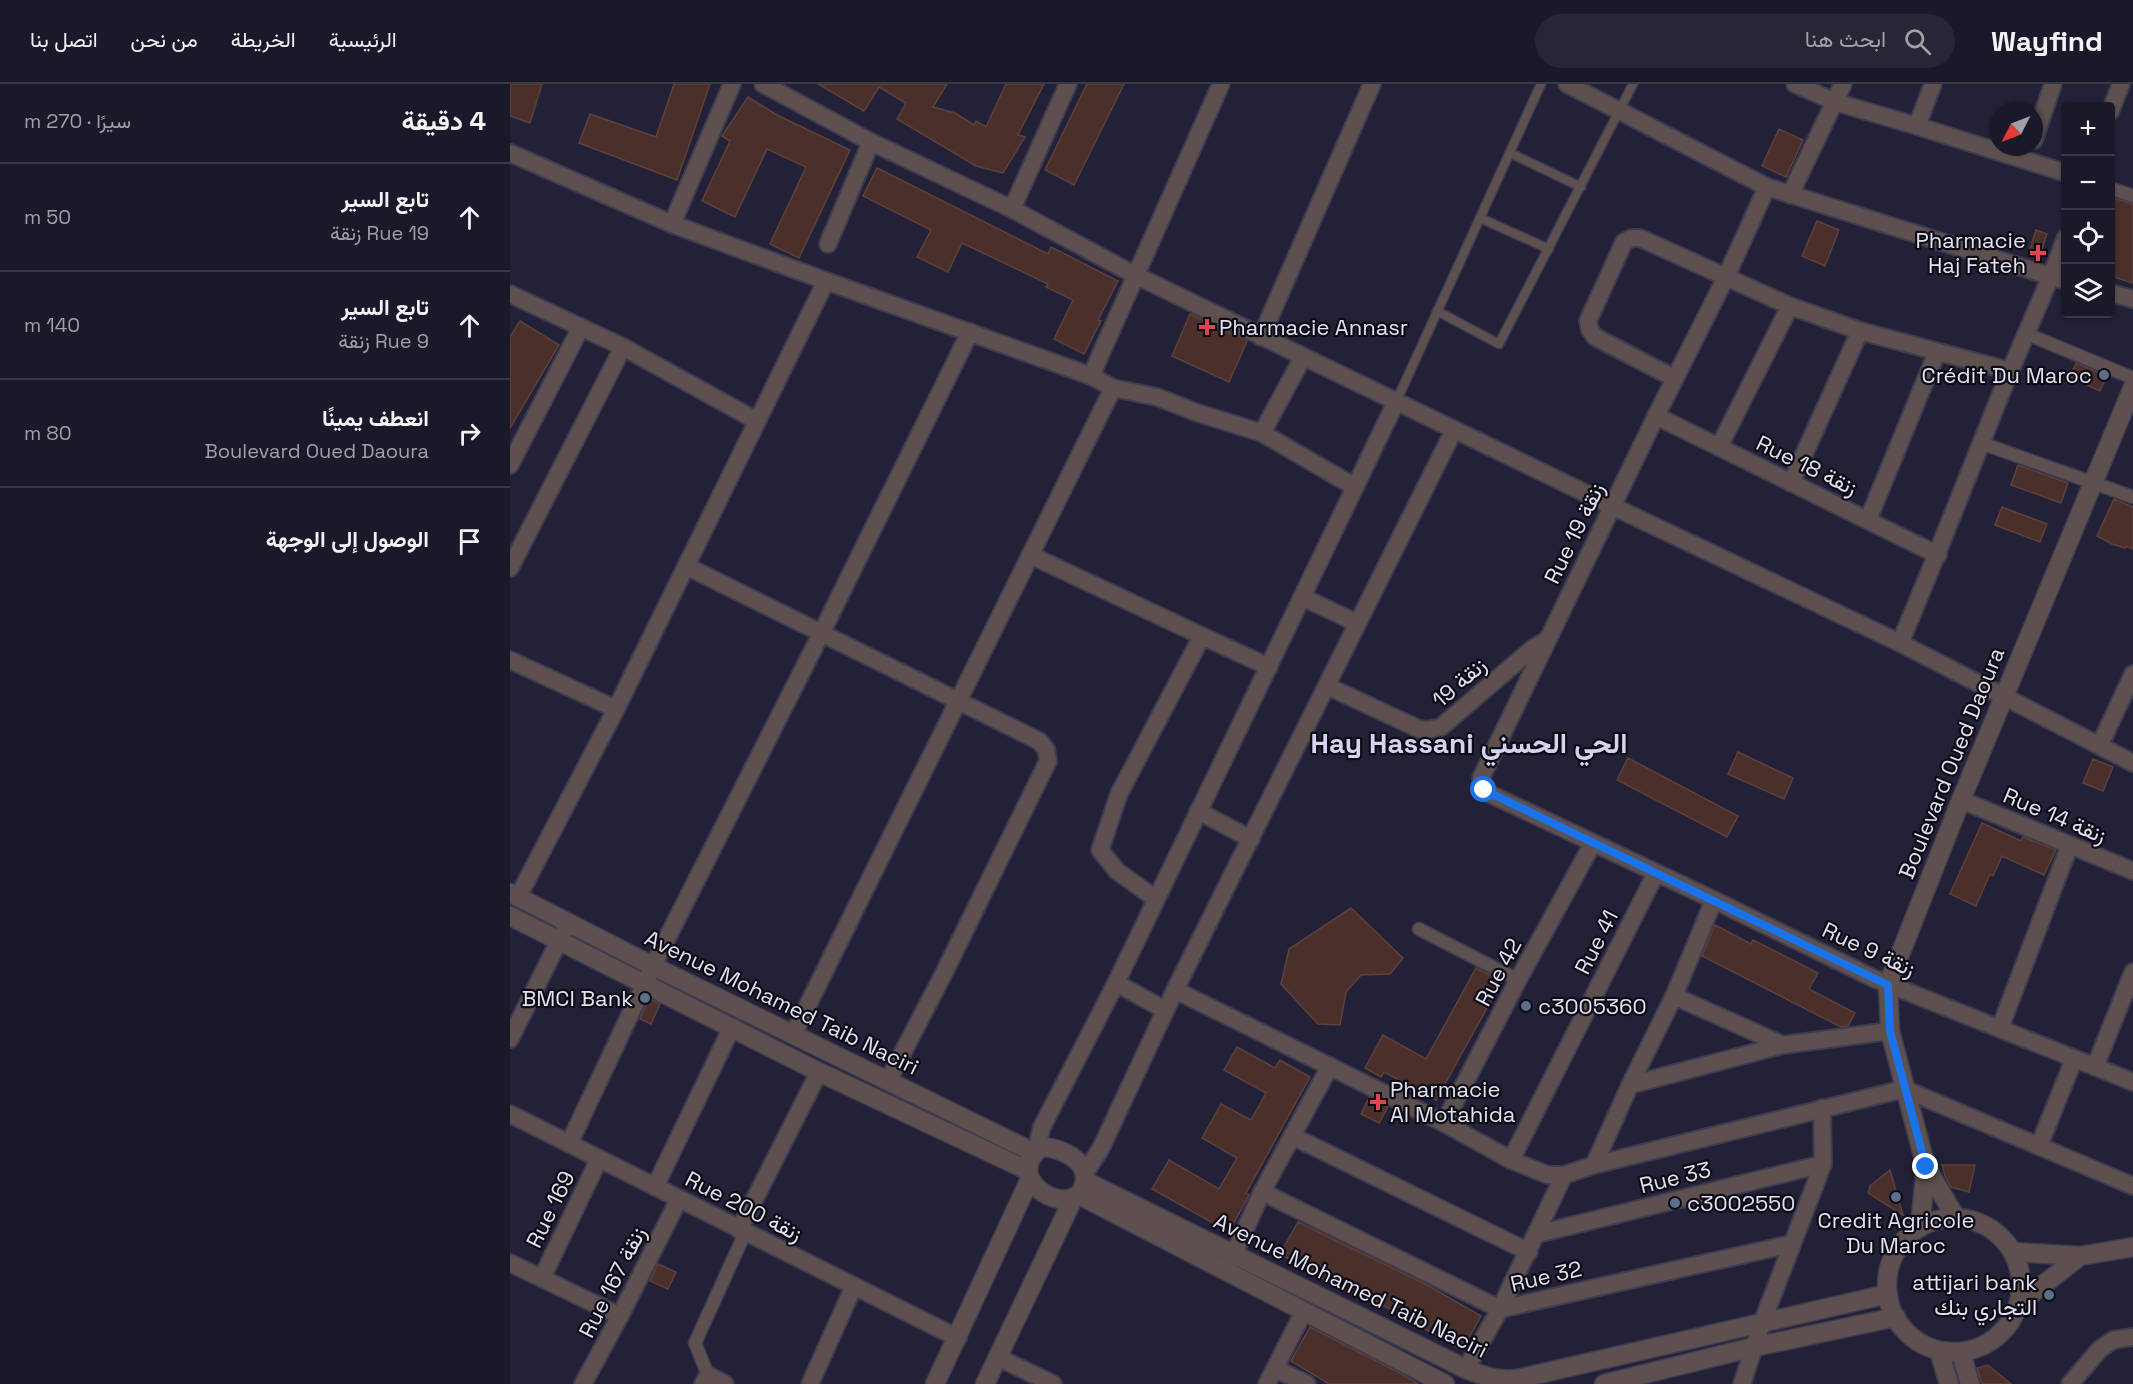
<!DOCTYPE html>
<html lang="ar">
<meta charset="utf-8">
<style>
body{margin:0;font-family:"Space Grotesk",Vazirmatn,sans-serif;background:#272635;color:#f1f3f6;direction:rtl}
.controls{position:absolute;right:18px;top:18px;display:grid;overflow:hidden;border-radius:6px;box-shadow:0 2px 4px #0004}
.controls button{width:54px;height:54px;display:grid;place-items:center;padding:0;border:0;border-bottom:2px solid #383846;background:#1a1929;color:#f1f3f6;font:30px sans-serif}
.compass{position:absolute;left:1479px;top:18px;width:54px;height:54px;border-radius:50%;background:#1a1929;box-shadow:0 2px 4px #0004;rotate:228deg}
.stop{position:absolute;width:18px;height:18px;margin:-14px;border:4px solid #1a73e8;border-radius:50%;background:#fff}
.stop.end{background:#1a73e8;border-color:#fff;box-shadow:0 2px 6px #0008}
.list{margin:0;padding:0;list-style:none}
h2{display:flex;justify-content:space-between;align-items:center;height:78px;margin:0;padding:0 24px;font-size:26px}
h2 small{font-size:20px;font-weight:400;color:#9fa0a8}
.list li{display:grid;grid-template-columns:39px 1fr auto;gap:18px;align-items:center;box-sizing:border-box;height:108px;padding:0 24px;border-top:2px solid #383846}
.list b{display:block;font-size:22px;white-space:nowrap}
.list p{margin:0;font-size:20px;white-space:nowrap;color:#9fa0a8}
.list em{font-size:20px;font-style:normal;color:#9fa0a8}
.icon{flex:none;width:33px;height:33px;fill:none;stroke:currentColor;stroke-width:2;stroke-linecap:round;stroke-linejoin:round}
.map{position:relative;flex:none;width:1623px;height:1300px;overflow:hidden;direction:ltr}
header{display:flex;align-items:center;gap:36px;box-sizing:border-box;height:84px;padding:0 30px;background:#1a1929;border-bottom:2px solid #383846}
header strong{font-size:28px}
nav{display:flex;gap:33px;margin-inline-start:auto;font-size:21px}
.search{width:420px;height:54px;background:#272635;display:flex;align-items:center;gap:15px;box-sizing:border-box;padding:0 21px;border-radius:33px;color:#9fa0a8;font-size:22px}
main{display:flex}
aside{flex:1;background:#1a1929}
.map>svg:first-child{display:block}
.building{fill:#4a2f2b;stroke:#5d413d;stroke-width:1.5}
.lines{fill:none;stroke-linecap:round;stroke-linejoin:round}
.service-casing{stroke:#3e3c51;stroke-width:11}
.pedestrian-casing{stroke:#3e3c51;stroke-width:15}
.minor-casing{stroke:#3e3c51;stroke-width:20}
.tertiary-casing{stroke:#3e3c51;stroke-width:21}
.service{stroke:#5d504f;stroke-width:8}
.pedestrian{stroke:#5d504f;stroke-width:12}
.minor{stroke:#5d504f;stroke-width:16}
.tertiary{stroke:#5d504f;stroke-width:18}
.route{stroke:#1a73e8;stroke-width:8}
.health-dot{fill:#e0444e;stroke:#0d0c16;stroke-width:2}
.service-dot{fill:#5c6f8a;stroke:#0d0c16;stroke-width:2}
.labels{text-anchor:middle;stroke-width:4.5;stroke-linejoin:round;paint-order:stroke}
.poi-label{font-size:22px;fill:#e2e1f0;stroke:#0d0c16;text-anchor:end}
.street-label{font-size:22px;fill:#e2e1f0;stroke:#0d0c16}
.district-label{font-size:28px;font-weight:bold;fill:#d4d3f0;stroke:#0d0c16}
</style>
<header>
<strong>Wayfind</strong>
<div class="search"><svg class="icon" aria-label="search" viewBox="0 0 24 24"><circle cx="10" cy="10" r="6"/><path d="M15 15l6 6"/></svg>ابحث هنا</div>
<nav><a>الرئيسية</a><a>الخريطة</a><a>من نحن</a><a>اتصل بنا</a></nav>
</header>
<main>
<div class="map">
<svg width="1623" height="1300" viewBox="0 0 1623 1300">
<rect width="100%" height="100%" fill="#232137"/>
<g class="building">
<path d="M0,0H32L20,39L0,32Z"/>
<path d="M164,0H200L167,96L69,59L80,30L146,53Z"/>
<path d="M308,0H437L423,23L445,29L464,41L466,37L476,43L496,0H534L508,51L515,53L493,89L466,82L387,35L396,19L369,3L354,27Z"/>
<path d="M577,0H614L564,101L535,86Z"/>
<path d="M238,13L267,31L340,66L289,174L260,160L296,83L257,65L225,133L192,117L220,57L212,52Z"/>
<path d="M1269,45L1293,56L1276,93L1252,82Z"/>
<path d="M367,84L538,170L541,163L608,197L588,236L591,237L574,270L544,255L563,216L536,203L538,200L452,159L438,188L407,173L421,146L353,112Z"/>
<path d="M1600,113L1623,120V199L1600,192Z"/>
<path d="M1307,137L1329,146L1315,182L1292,172Z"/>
<path d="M1526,146L1537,150L1530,172L1519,168Z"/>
<path d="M680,230L737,257L719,298L662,272Z"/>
<path d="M10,237L49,261L0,344V253Z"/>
<path d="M1566,279L1597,292L1590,307L1560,293Z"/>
<path d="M1508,381L1558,399L1551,419L1501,401Z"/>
<path d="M1604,415L1623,423V465L1616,462L1615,464L1602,460L1587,452Z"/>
<path d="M1492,423L1537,440L1530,458L1485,441Z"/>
<path d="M1228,668L1283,694L1274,715L1218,690Z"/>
<path d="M1118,674L1228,732L1217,753L1107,696Z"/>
<path d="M1583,675L1603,683L1593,707L1573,699Z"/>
<path d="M1472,739L1511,757L1513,753L1546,766L1534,791L1492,772L1483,792L1480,790L1466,822L1440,810Z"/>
<path d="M841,824L893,874L880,890L851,891L836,908L830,941L808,940L771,900L779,865Z"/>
<path d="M1205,841L1241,860L1243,856L1308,889L1299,905L1345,929L1338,942L1331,943L1192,872Z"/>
<path d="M966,884L992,897L926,1016L874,988L871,993L855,984L873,951L916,975Z"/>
<path d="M139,915L150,920L141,940L130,935Z"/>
<path d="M727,963L765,984L770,976L800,993L736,1109L739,1111L719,1148L642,1105L659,1076L709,1105L727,1074L692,1054L711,1020L741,1036L756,1009L714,986Z"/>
<path d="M859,1014L878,1023L869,1039L851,1030Z"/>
<path d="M1432,1081H1465L1459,1108L1441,1103L1435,1092Z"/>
<path d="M1380,1086L1393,1131L1358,1109L1360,1102Z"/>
<path d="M788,1138L917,1201L971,1232L952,1266L845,1205L842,1211L770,1170Z"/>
<path d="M148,1180L166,1188L158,1205L140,1197Z"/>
<path d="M800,1243L890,1289L908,1300H819L781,1277Z"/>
<path d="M1478,1281L1501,1300H1472L1467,1284Z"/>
</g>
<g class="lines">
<defs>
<g id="service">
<path d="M1000,69L1071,103"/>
<path d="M970,134L1039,165"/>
<path d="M927,227L989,260L1123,0"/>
<path d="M886,318L1031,0"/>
</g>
<g id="pedestrian">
<path d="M1600,104L1623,112"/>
<path d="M1517,250L1623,294"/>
<path d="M1471,359L1623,413"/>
<path d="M909,845L1008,896"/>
<path d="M198,1291L185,1259L235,1149"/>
</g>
<g id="minor">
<path d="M253,0L361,58L502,125L625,191L1102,422L1390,559L1623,679"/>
<path d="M1057,0L1257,103L1556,197"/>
<path d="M1285,0L1325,18L1407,42L1556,89"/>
<path d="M1600,28L1611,0"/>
<path d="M1407,42L1423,0"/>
<path d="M1524,56L1543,0"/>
<path d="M0,69L162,140L316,197L581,292L603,304L647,313L688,329L752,349L845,403"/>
<path d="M1257,103L1216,193L1146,332L971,694V703L978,709L1204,816L1363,894L1623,998"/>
<path d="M1280,111L1333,0"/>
<path d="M502,125L558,0"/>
<path d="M162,140L222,0"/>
<path d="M318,160L361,58"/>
<path d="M1600,209L1623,215"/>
<path d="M0,210L113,263L247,337"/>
<path d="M751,253L862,0"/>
<path d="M581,292L711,0"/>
<path d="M1164,294L1085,253L1080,246L1078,237L1114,158L1122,154H1130L1280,222L1350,247L1500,287"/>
<path d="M1146,332L1428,471"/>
<path d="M752,349L793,273"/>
<path d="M1209,363L1280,222"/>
<path d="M0,381L71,243"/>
<path d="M1281,399L1350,247"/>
<path d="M1358,436L1427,268"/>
<path d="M520,471L692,552"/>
<path d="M176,482L529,657L536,665L538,677L433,891L378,997"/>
<path d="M0,484L113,263"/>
<path d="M792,513L847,539"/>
<path d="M1390,559C1427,472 1461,384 1496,297C1516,249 1538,202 1556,153"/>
<path d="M0,576L106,625"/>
<path d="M817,602L909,645L917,646L931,643L1022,565L1037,556"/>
<path d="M1590,661L1623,590"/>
<path d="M1451,716L1623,787"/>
<path d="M688,727L741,755"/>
<path d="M8,813L106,625L316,197"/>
<path d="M646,815L607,787L590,766L609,710L692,552L759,583"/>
<path d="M606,899L655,926"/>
<path d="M665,906L934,1039L1001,1076L1038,1091H1054L1084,1081L1394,1005L1623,1102"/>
<path d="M1164,912L1273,961"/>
<path d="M1490,944L1559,763"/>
<path d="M283,951L603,304"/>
<path d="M0,955L55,845"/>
<path d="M1585,983L1623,888"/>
<path d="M1120,1001L1273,961L1380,947"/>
<path d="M0,1030L448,1254"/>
<path d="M934,1039L1008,896L1083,759"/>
<path d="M782,1052L1019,1168"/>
<path d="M59,1060L143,882L312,548L460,248"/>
<path d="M1529,1062L1564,975"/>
<path d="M530,1064L529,1054L532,1043L606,899L886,318"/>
<path d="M1001,1076L1146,789"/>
<path d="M1084,1081L1120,1001L1164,912L1204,816"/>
<path d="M575,1089L591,1064L665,906L944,346"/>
<path d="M145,1103L222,943"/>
<path d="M752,1108L990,1225L1281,1160"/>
<path d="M229,1146L309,988"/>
<path d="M1027,1150L1313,1080"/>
<path d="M0,1179L110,1232"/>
<path d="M719,1181L752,1108L820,982"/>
<path d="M32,1194L89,1075"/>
<path d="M487,1273L543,1300"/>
<path d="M766,1285L797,1300"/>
<path d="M956,1285L990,1225L1054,1091"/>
<path d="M73,1300L110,1232L169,1115"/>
<path d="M193,1300L198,1291L215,1300"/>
<path d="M300,1300L344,1202"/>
<path d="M757,1300L794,1227"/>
<path d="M1232,1300L1252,1239L1313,1080L1312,1024"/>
<path d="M1560,1300L1590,1265L1603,1256L1623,1253"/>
</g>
<g id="tertiary">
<path d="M0,809L143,882L525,1069"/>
<path d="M0,832L309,988L517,1086"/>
<path d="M536,1063C548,1065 565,1071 572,1083C575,1089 576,1094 574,1101C564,1137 490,1098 530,1064Z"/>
<path d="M575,1097L956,1285C973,1292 988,1297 1007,1295L1378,1210"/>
<path d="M569,1111L935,1300"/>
<path d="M1446,1134L1416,1083L1380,947L1378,901L1451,716L1623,303"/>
<circle cx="1444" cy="1201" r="67"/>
<path d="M1410,1143L1416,1083"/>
<path d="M1503,1168L1570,1172L1623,1163"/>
<path d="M1510,1219L1570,1172"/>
<path d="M1429,1267L1439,1300"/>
<path d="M1451,1268L1460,1300"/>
<path d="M425,1300L520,1095"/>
<path d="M475,1300L564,1113"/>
<path d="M1094,1300L1244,1263L1386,1233"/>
</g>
</defs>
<use href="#service" class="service-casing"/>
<use href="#pedestrian" class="pedestrian-casing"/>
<use href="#minor" class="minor-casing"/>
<use href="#tertiary" class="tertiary-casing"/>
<use href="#service" class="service"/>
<use href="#pedestrian" class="pedestrian"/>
<use href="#minor" class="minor"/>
<use href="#tertiary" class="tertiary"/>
</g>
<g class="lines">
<path class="route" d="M974,706L1378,901L1380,947L1416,1083"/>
</g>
<g class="health-dot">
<path d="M1525 160h6v6h6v6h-6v6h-6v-6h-6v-6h6z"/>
<path d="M694 234h6v6h6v6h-6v6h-6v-6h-6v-6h6z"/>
<path d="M865 1009h6v6h6v6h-6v6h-6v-6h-6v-6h6z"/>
</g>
<g class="service-dot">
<circle cx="1594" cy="291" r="6"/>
<circle cx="135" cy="914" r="6"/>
<circle cx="1016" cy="922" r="6"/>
<circle cx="1386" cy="1113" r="6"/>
<circle cx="1165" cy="1119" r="6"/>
<circle cx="1539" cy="1211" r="6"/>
</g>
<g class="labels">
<g class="poi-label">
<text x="1516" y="164">Pharmacie<tspan x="1516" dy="25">Haj Fateh</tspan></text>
<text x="709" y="251" text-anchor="start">Pharmacie Annasr</text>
<text x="1582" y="299">Crédit Du Maroc</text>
<text x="123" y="922">BMCI Bank</text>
<text x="1028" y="930" text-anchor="start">c3005360</text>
<text x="880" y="1013" text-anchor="start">Pharmacie<tspan x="880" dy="25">Al Motahida</tspan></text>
<text x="1177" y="1127" text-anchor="start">c3002550</text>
<text x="1386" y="1144" text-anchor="middle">Credit Agricole<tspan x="1386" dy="25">Du Maroc</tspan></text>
<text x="1527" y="1206">attijari bank<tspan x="1527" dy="25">التجاري بنك</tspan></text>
</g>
<g class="street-label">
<text transform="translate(1297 381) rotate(26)" y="8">Rue 18 زنقة</text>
<text transform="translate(1064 449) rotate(-64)" y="8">Rue 19 زنقة</text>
<text transform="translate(949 598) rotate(-41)" y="8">19 زنقة</text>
<text transform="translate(1441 679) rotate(-68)" y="8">Boulevard Oued Daoura</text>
<text transform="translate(1545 731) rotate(23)" y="8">Rue 14 زنقة</text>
<text transform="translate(1086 858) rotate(-63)" y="8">Rue 41</text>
<text transform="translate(1359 865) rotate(25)" y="8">Rue 9 زنقة</text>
<text transform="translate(988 888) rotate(-62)" y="8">Rue 42</text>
<text transform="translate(272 918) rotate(26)" y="8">Avenue Mohamed Taib Naciri</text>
<text transform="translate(1165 1093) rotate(-14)" y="8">Rue 33</text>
<text transform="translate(234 1122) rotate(27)" y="8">Rue 200 زنقة</text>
<text transform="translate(40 1125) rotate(-64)" y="8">Rue 169</text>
<text transform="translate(1036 1192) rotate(-13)" y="8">Rue 32</text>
<text transform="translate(102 1198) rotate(-63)" y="8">Rue 167 زنقة</text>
<text transform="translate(841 1201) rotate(26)" y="8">Avenue Mohamed Taib Naciri</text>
</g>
<g class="district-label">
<text x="959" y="669">Hay Hassani الحي الحسني</text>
</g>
</g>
</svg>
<div class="controls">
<button>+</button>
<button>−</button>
<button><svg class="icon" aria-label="locate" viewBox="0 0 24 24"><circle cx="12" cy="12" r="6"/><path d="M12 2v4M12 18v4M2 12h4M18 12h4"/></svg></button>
<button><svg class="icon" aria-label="layers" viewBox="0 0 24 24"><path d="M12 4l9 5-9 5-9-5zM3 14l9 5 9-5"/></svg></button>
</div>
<svg class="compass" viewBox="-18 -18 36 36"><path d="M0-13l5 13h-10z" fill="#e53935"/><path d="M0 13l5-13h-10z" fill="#9fa0a8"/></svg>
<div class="stop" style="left:974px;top:706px"></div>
<div class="stop end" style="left:1416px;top:1083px"></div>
</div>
<aside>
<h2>4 دقيقة<small>سيرًا · 270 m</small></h2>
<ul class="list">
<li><svg class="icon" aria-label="ahead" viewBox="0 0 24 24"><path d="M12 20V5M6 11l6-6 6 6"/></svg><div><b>تابع السير</b><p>Rue 19 زنقة</p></div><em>50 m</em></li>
<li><svg class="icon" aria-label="ahead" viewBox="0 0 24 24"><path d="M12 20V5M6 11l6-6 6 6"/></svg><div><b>تابع السير</b><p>Rue 9 زنقة</p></div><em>140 m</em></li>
<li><svg class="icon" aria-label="right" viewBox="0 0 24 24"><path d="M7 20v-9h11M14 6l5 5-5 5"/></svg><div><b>انعطف يمينًا</b><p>Boulevard Oued Daoura</p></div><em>80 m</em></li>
<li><svg class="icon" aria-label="arrive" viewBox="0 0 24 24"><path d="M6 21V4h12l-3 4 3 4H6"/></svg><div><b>الوصول إلى الوجهة</b></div></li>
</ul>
</aside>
</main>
